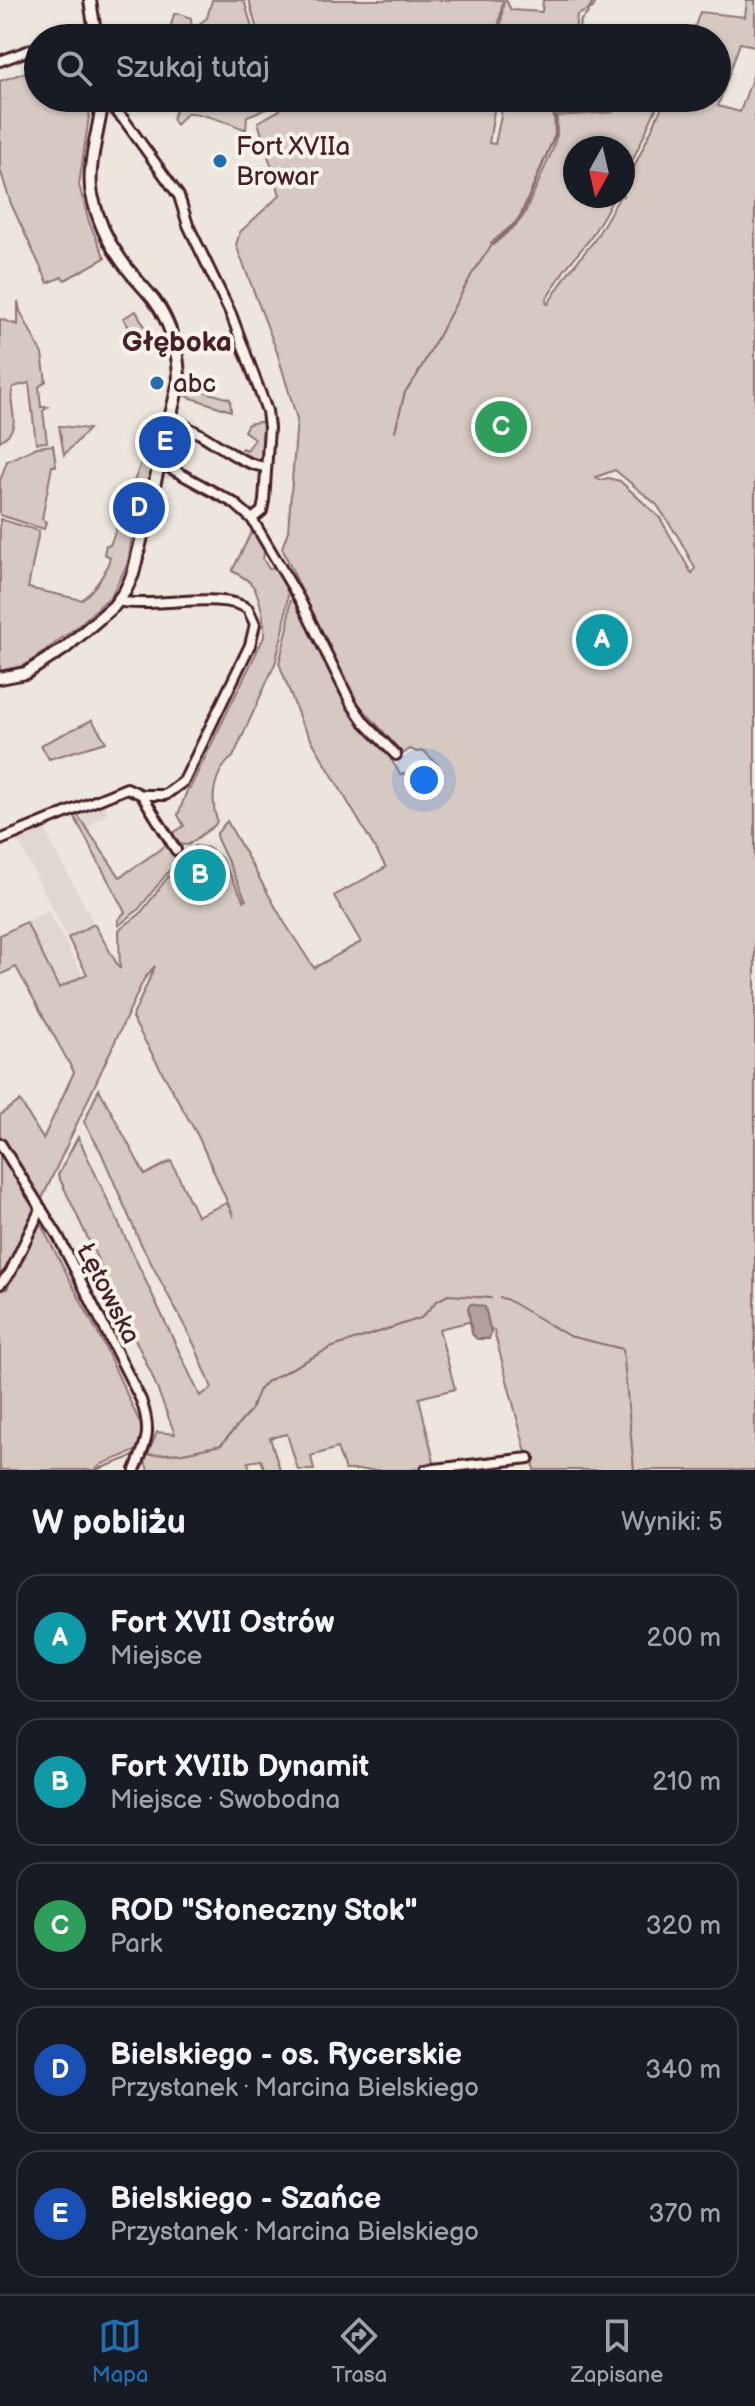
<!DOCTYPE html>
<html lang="pl">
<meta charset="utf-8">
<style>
body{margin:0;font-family:"Balsamiq Sans",sans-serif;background:#242831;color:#f1f3f6}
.compass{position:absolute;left:563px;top:136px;width:72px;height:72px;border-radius:50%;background:#171b24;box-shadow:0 2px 6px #0004;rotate:188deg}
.you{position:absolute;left:424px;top:780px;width:28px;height:28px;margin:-20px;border:6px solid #fff;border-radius:50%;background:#1a73e8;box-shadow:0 0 0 12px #1a73e833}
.badge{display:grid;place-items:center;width:52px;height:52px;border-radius:50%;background:#1f6fb2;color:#fff;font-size:26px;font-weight:700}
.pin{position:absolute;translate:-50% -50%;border:4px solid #fff;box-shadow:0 2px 8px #0006}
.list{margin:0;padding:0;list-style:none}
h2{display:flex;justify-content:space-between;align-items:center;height:104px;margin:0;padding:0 32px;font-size:34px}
h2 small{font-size:26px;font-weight:400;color:#9ea1a6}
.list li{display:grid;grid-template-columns:52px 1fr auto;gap:24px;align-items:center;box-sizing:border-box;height:128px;margin:0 16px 16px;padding:0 16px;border:2px solid #363941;border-radius:24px}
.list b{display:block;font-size:30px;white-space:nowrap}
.list p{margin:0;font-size:26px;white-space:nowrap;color:#9ea1a6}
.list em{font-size:26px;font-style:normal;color:#9ea1a6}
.icon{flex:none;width:44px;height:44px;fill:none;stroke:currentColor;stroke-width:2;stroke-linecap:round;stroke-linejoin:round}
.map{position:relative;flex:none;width:755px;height:1470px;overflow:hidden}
.search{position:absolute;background:#171b24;box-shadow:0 2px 6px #0004;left:24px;right:24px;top:24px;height:88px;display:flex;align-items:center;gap:20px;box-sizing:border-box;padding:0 28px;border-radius:44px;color:#9ea1a6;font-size:30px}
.sheet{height:824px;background:#171b24}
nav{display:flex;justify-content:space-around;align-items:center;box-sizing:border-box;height:112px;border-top:2px solid #363941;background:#171b24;font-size:22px;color:#9ea1a6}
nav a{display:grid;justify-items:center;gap:4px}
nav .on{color:#1f6fb2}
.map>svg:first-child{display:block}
.built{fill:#e0d7d0}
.green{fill:#d5c9c2;stroke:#907476;stroke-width:2;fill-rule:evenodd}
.water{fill:#b39f9d;stroke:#896c6f;stroke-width:2}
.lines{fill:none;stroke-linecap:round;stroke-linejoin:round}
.stream{stroke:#896c6f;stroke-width:2}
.minor-casing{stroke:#4a1f2b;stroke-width:14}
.tertiary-casing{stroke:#4a1f2b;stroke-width:16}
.minor{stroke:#f7f3e8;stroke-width:8}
.tertiary{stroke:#f7f3e8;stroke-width:10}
.poi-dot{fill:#1f6fb2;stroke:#f7f3e8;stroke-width:3}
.labels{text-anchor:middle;stroke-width:8;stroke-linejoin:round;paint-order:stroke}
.poi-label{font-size:26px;fill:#4a1f2b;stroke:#f7f3e8;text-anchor:start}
.street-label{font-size:26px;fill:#4a1f2b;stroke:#f7f3e8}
.neighbourhood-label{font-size:28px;font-weight:bold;fill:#4a1f2b;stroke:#f7f3e8}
</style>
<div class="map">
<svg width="755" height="1470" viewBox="0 0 755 1470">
<rect width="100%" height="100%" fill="#ece6dd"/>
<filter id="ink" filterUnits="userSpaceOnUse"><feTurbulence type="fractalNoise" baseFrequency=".0125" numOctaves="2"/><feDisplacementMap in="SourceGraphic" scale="16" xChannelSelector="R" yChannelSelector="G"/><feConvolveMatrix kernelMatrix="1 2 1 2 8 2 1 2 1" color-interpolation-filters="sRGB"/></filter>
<g filter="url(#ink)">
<g class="built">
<path d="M102,801L108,813L85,829L76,813Z"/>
<path d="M43,826L94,924L68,938L17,839Z"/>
<path d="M48,910L83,976L59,988L26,922Z"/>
</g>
<g class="green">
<path d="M212,0H244L255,38H198L199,24L207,18Z"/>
<path d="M249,0H503L497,36L493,38H259Z"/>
<path d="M506,0L511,10L542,12L543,0H597L593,8L577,15L574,38H500L503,4Z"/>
<path d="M747,0H755V46L740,43L718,106L740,112L755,70V1470H534L533,1456H527L494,1331L468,1322L439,1329L455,1389L419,1398L435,1466L410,1470H345L337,1448L311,1456L314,1470H298L287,1434L270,1438L280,1470H265L261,1460L248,1462L250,1470H148L145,1461L157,1432L175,1434L151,1373L58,1175L78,1137L200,1396L212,1388L194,1344L140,1242L101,1152L84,1122L99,1089L145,1175L171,1161L197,1216L227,1203L234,1217L198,1136L132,1018L155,966L144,979L41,1201L25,1179L0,1136V1115L20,1101L43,1139L74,1072L16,967L0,975V935L26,922L59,988L87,974L68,938L94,924L120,969L119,930L140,914L186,853L195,846L208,848L221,858L244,901L246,900L217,839V833L227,821L284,922L314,968L361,942L334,896L386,867L301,722L279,663L288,627L290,601L295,598L353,713L389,756L400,774L424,773L438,765L424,751L417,752L410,749L403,754L348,692L282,548L288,531L297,419L277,352L236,245L240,232L280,195L258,122L280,110L276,98H496L489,143L495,144L501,116L502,98H549L548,102L554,117L555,135L521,214L515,223L491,243L493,245L517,224L524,215L552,151L557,135V116L613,112L618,98H661L623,181V148H575V196H615L590,239L565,269L547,298L546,303L548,304L568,273L594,241L620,196H623V191L666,98H717V38H691L700,12L745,17ZM615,470L657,505L679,538L695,568L692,574L660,518L620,481L608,478L601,480L596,477Z"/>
<path d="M174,14H180L191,18L192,38H177L171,25Z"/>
<path d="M38,68V98H90L91,103L79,185L89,222L105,258L65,280L62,277L48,283L11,204L0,169V81Z"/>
<path d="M182,98H266L269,108L247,116L246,130C233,124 199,112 187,113L176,125L172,119Z"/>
<path d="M18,301L20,311L42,354L46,381L39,387L41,407H48L43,411L47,442L36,443L29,383L13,387C6,408 26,426 0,441V319L18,325Z"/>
<path d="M136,311L155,345L144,351L123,318Z"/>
<path d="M189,387L230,399L231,411L186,396Z"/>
<path d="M258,422H263L267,426L264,456L257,463L238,454L242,448L247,450L255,439L244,431L248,424Z"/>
<path d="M59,426H61L89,429L64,455Z"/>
<path d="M152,432L159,437L149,478L140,497L136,514L130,513L123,520H120Z"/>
<path d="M53,445L56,466H52L42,519L46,522L44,529L0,515V481L7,461L37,447Z"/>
<path d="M131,516L135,517L128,563L111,596L78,626L26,665L0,671V519L39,531L28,588L82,600C95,588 106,575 110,557L104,554L106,545H110L119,522L123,523Z"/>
<path d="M254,527L265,548L263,559L269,569L277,568L288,593L284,627L275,664L233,757C213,772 210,799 217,821L215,825L188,845L176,844L171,834L184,826L178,815L188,788H190L264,637C265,624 261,598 253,586C248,579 240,575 232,571Z"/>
<path d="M92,720L106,742L49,759L41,745Z"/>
<path d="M76,813L120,877L168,844L175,855V863L138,910L118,926V920L125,912L73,814Z"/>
<path d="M0,1149L38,1211L7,1273L0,1281Z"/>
<path d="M38,1219L104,1345L141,1425L142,1436L136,1451L102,1464L95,1470H0V1290L7,1289Z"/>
</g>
<path class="water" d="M471,1304L485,1307L491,1333L489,1339H477L472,1334L468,1307Z"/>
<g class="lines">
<g class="stream">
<path d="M576,38L581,20L587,14L594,0"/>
<path d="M395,431L405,392L416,377L472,274L492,245L515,224L522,215L555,135V116L549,102L551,98"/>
<path d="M500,1298L506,1299L569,1336L623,1349L634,1470"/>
<path d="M147,1455L183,1453L221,1445L251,1410L258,1391L266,1382L330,1348L421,1318L437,1301L448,1295L491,1298"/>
<path d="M96,1470L134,1456"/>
<path d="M754,1470H755"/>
</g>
<defs>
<g id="minor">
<path d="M66,38L94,30"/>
<path d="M0,61L38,47"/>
<path d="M103,101L108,102L125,121L179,196L188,225L231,314L267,411L269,428L264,501L262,511L252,519"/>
<path d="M170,421C206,430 234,464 266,467"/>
<path d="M159,462L234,503L252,519L300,600L351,703L364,722L396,755"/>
<path d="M118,601C153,609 222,590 248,609L255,624L250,645L184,781L165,795H142"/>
<path d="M0,840L127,788L142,795L176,850"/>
<path d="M0,1143L58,1236L141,1400C152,1431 147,1441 135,1470"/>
<path d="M0,1284L10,1273L41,1208"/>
<path d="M426,1470L529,1458"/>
</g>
<g id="tertiary">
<path d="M90,0L96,38"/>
<path d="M0,678L26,673L65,648L114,606L125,591L133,574L179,381C179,354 171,322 154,300C143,286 129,273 119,257C106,239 97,217 92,195C86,167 100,127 103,98"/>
</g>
</defs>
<use href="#minor" class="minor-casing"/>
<use href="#tertiary" class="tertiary-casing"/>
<use href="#minor" class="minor"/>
<use href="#tertiary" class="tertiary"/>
</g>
</g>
<g class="poi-dot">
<circle cx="220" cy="161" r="8"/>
<circle cx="157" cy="383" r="8"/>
</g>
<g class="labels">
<g class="poi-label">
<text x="236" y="155">Fort XVIIa<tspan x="236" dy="30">Browar</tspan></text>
<text x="173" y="392">abc</text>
</g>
<g class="street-label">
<text transform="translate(109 1293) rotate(63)" y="9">Łętowska</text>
</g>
<g class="neighbourhood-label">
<text x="177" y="351">Głęboka</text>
</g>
</g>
</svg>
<svg class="compass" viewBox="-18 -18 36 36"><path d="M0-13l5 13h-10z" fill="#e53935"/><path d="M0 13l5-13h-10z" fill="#9ea1a6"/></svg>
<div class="you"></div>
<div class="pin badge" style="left:602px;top:640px;background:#0f9aa8">A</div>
<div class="pin badge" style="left:200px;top:875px;background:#0f9aa8">B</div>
<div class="pin badge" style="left:501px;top:427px;background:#2e9e5b">C</div>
<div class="pin badge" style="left:139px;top:508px;background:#1a4fb4">D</div>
<div class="pin badge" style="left:165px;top:442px;background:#1a4fb4">E</div>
<div class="search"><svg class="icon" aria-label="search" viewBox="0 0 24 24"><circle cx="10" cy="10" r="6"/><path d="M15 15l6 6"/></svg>Szukaj tutaj</div>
</div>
<section class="sheet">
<h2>W pobliżu<small>Wyniki: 5</small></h2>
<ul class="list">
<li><span class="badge" style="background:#0f9aa8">A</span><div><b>Fort XVII Ostrów</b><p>Miejsce</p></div><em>200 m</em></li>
<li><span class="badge" style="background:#0f9aa8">B</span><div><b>Fort XVIIb Dynamit</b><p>Miejsce · Swobodna</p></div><em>210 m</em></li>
<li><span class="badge" style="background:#2e9e5b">C</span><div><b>ROD &quot;Słoneczny Stok&quot;</b><p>Park</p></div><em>320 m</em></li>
<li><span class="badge" style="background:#1a4fb4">D</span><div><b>Bielskiego - os. Rycerskie</b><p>Przystanek · Marcina Bielskiego</p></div><em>340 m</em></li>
<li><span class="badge" style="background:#1a4fb4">E</span><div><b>Bielskiego - Szańce</b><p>Przystanek · Marcina Bielskiego</p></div><em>370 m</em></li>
</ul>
</section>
<nav>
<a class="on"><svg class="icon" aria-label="map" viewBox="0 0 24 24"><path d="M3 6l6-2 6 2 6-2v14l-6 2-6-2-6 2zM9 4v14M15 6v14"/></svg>Mapa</a>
<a><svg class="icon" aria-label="directions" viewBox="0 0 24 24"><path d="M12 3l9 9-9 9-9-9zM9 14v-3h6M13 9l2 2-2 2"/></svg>Trasa</a>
<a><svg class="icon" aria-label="saved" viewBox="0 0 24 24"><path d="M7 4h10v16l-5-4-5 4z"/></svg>Zapisane</a>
</nav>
